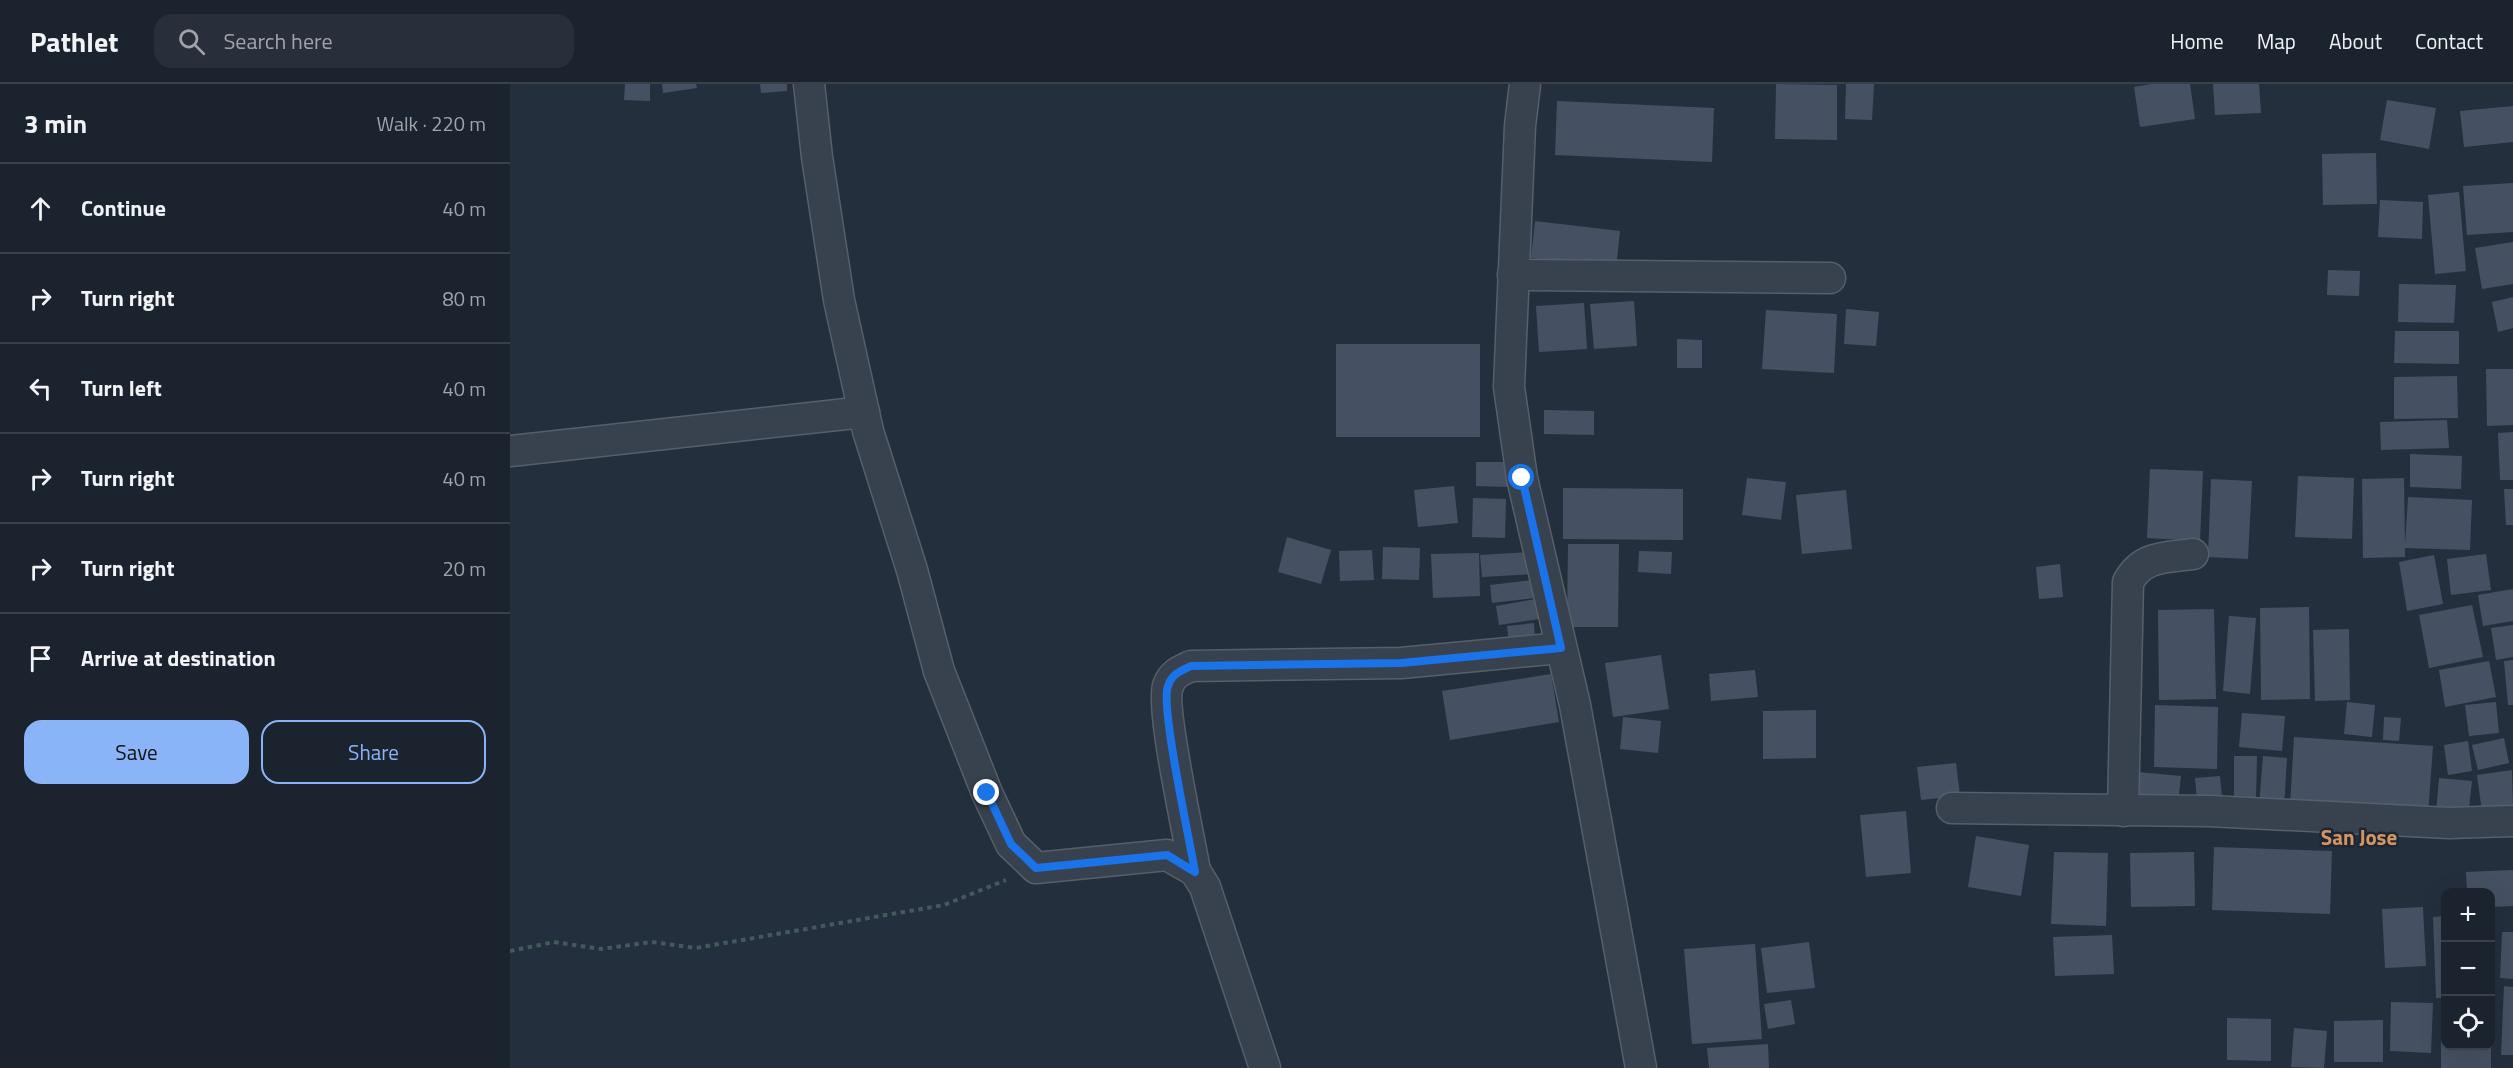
<!DOCTYPE html>
<meta charset="utf-8">
<style>
body{margin:0;font-family:"Titillium Web",sans-serif;background:#282f3a;color:#f1f3f6}
.controls{position:absolute;right:18px;bottom:18px;display:grid;overflow:hidden;border-radius:12px;box-shadow:0 6px 24px #0002}
.controls button{width:54px;height:54px;display:grid;place-items:center;padding:0;border:0;border-bottom:2px solid #39404a;background:#1b232e;color:#f1f3f6;font:30px sans-serif}
.stop{position:absolute;width:18px;height:18px;margin:-14px;border:4px solid #1a73e8;border-radius:50%;background:#fff}
.stop.end{background:#1a73e8;border-color:#fff;box-shadow:0 2px 6px #0008}
.list{margin:0;padding:0;list-style:none}
h2{display:flex;justify-content:space-between;align-items:center;height:78px;margin:0;padding:0 24px;font-size:26px}
h2 small{font-size:20px;font-weight:400;color:#a0a4aa}
.list li{display:grid;grid-template-columns:39px 1fr auto;gap:18px;align-items:center;box-sizing:border-box;height:90px;padding:0 24px;border-top:2px solid #39404a}
.list b{display:block;font-size:22px;white-space:nowrap}
.list em{font-size:20px;font-style:normal;color:#a0a4aa}
.actions{display:flex;gap:12px;padding:18px 24px}
.actions a{flex:1;padding:14px 0;border:2px solid #8ab4f8;border-radius:18px;text-align:center;font-size:21px;color:#8ab4f8}
.actions .main{background:#8ab4f8;color:#111}
.icon{flex:none;width:33px;height:33px;fill:none;stroke:currentColor;stroke-width:2;stroke-linecap:round;stroke-linejoin:round}
.map{position:relative;flex:none;width:2003px;height:984px;overflow:hidden}
header{display:flex;align-items:center;gap:36px;box-sizing:border-box;height:84px;padding:0 30px;background:#1b232e;border-bottom:2px solid #39404a}
header strong{font-size:28px}
nav{display:flex;gap:33px;margin-inline-start:auto;font-size:21px}
.search{width:420px;height:54px;background:#282f3a;display:flex;align-items:center;gap:15px;box-sizing:border-box;padding:0 21px;border-radius:18px;color:#a0a4aa;font-size:22px}
main{display:flex}
aside{flex:1;background:#1b232e}
.map>svg:first-child{display:block}
.building{fill:#455162}
.lines{fill:none;stroke-linecap:round;stroke-linejoin:round}
.minor-casing{stroke:#565f6c;stroke-width:33}
.path{stroke:#44595c;stroke-width:4;stroke-dasharray:4.5 4.5;stroke-linecap:butt}
.minor{stroke:#38414e;stroke-width:30}
.route{stroke:#1a73e8;stroke-width:8}
.labels{text-anchor:middle;stroke-width:5;stroke-linejoin:round;paint-order:stroke}
.quarter-label{font-size:21px;font-weight:bold;fill:#d59563;stroke:#1d2633}
</style>
<header>
<strong>Pathlet</strong>
<div class="search"><svg class="icon" aria-label="search" viewBox="0 0 24 24"><circle cx="10" cy="10" r="6"/><path d="M15 15l6 6"/></svg>Search here</div>
<nav><a>Home</a><a>Map</a><a>About</a><a>Contact</a></nav>
</header>
<main>
<aside>
<h2>3 min<small>Walk · 220 m</small></h2>
<ul class="list">
<li><svg class="icon" aria-label="ahead" viewBox="0 0 24 24"><path d="M12 20V5M6 11l6-6 6 6"/></svg><div><b>Continue</b></div><em>40 m</em></li>
<li><svg class="icon" aria-label="right" viewBox="0 0 24 24"><path d="M7 20v-9h11M14 6l5 5-5 5"/></svg><div><b>Turn right</b></div><em>80 m</em></li>
<li><svg class="icon" aria-label="left" viewBox="0 0 24 24"><path d="M17 20v-9H6M10 6l-5 5 5 5"/></svg><div><b>Turn left</b></div><em>40 m</em></li>
<li><svg class="icon" aria-label="right" viewBox="0 0 24 24"><path d="M7 20v-9h11M14 6l5 5-5 5"/></svg><div><b>Turn right</b></div><em>40 m</em></li>
<li><svg class="icon" aria-label="right" viewBox="0 0 24 24"><path d="M7 20v-9h11M14 6l5 5-5 5"/></svg><div><b>Turn right</b></div><em>20 m</em></li>
<li><svg class="icon" aria-label="arrive" viewBox="0 0 24 24"><path d="M6 21V4h12l-3 4 3 4H6"/></svg><div><b>Arrive at destination</b></div></li>
</ul>
<div class="actions"><a class="main">Save</a><a>Share</a></div>
</aside>
<div class="map">
<svg width="2003" height="984" viewBox="0 0 2003 984">
<rect width="100%" height="100%" fill="#242f3e"/>
<g class="building">
<path d="M115,0H140V17L114,16Z"/>
<path d="M152,0H186L187,4L153,9Z"/>
<path d="M250,0H277V7L251,9Z"/>
<path d="M1266,0L1327,1V56L1265,55Z"/>
<path d="M1336,0H1364L1362,36L1335,35Z"/>
<path d="M1642,0H1680L1685,35L1630,43L1624,3Z"/>
<path d="M1703,0H1749L1751,29L1705,31Z"/>
<path d="M1877,16L1926,24L1919,65L1870,56Z"/>
<path d="M1047,17L1204,24L1202,78L1045,71Z"/>
<path d="M2003,22V58L1954,63L1950,27Z"/>
<path d="M1866,69L1867,120L1813,121L1812,70Z"/>
<path d="M2003,99V148L1957,151L1953,102Z"/>
<path d="M1949,108L1956,187L1925,190L1918,111Z"/>
<path d="M1870,116L1913,118L1912,155L1868,153Z"/>
<path d="M1025,137L1110,147L1106,185L1021,174Z"/>
<path d="M2003,158V200L1972,205L1965,164Z"/>
<path d="M1818,186L1850,187L1849,212L1817,211Z"/>
<path d="M1889,200L1946,201L1944,239L1888,238Z"/>
<path d="M2003,213V244L1988,248L1982,218Z"/>
<path d="M1124,217L1127,262L1084,265L1080,220Z"/>
<path d="M1074,219L1077,265L1029,268L1026,222Z"/>
<path d="M1336,225L1369,228L1366,262L1334,260Z"/>
<path d="M1256,226L1327,230L1324,289L1252,285Z"/>
<path d="M1885,247H1949V280L1884,279Z"/>
<path d="M1167,255L1192,256V284H1167Z"/>
<rect x="826" y="260" width="144" height="93"/>
<path d="M1976,285H2003V341L1977,342Z"/>
<path d="M1947,292L1948,334L1884,335V293Z"/>
<path d="M1034,326L1084,327V351L1034,350Z"/>
<path d="M1937,336L1939,364L1871,366L1870,338Z"/>
<path d="M2003,348V396H1990L1988,349Z"/>
<path d="M1900,370L1952,372L1951,405L1900,403Z"/>
<path d="M966,378H1000V403L966,402Z"/>
<path d="M1640,385L1693,387L1690,457L1637,454Z"/>
<path d="M1788,392L1844,394L1842,455L1785,453Z"/>
<path d="M1237,394L1276,398L1271,436L1232,431Z"/>
<path d="M1894,394L1895,461L1898,413L1962,416L1960,466L1895,464V473L1853,474L1852,395Z"/>
<path d="M1701,395L1742,397L1738,475L1698,473Z"/>
<path d="M944,402L948,439L908,443L904,406Z"/>
<path d="M1053,404L1173,405V456L1053,455Z"/>
<path d="M1994,405H2003V441H1996Z"/>
<path d="M1336,406L1342,465L1292,470L1286,411Z"/>
<path d="M963,414L996,415L995,454L962,453Z"/>
<path d="M777,453L821,466L811,500L768,488Z"/>
<path d="M1058,460H1109L1108,543H1057Z"/>
<path d="M873,463L910,464L909,496L872,495Z"/>
<path d="M862,466L864,496L830,497L829,467Z"/>
<path d="M1129,467L1162,468L1161,490L1128,488Z"/>
<path d="M1021,468L1023,490L972,493L970,471Z"/>
<path d="M969,469L970,512L923,514L921,470Z"/>
<path d="M1976,470L1981,506L1941,511L1937,475Z"/>
<path d="M1924,471L1933,520L1897,527L1889,478Z"/>
<path d="M1550,480L1553,513L1529,515L1526,483Z"/>
<path d="M1022,496L1024,514L982,519L980,501Z"/>
<path d="M2003,505V537L1973,542L1968,511Z"/>
<path d="M1026,515L1029,535L989,541L986,522Z"/>
<path d="M1962,521L1973,573L1919,584L1909,531Z"/>
<path d="M1799,523L1800,615L1751,616L1750,524Z"/>
<path d="M1704,525L1706,615L1649,616L1648,526Z"/>
<path d="M1719,532L1746,534L1740,610L1713,607Z"/>
<path d="M1024,539L1025,557L999,559L997,542Z"/>
<path d="M2003,541V573L1986,576L1981,544Z"/>
<path d="M1839,545L1840,616L1805,617L1803,546Z"/>
<path d="M1151,571L1159,625L1103,633L1095,579Z"/>
<path d="M2003,576V621H1998L1994,577Z"/>
<path d="M1979,577L1986,613L1935,623L1929,586Z"/>
<path d="M1245,586L1248,613L1201,617L1199,590Z"/>
<path d="M1041,590L1049,638L940,656L932,607Z"/>
<path d="M1837,618L1865,621L1862,653L1834,650Z"/>
<path d="M1986,618L1989,649L1959,652L1955,621Z"/>
<path d="M1645,621L1708,623L1707,685L1644,683Z"/>
<path d="M1306,626V674L1253,675V627Z"/>
<path d="M1732,629L1775,632L1772,667L1729,663Z"/>
<path d="M1113,633L1151,637L1148,669L1110,665Z"/>
<path d="M1874,633L1891,634L1889,657L1873,656Z"/>
<path d="M1784,653L1923,662L1918,731L1780,722Z"/>
<path d="M1994,654L1999,679L1968,686L1962,661Z"/>
<path d="M1958,657L1962,687L1938,691L1934,661Z"/>
<path d="M1724,672H1747L1746,713H1724Z"/>
<path d="M1753,672L1777,674L1774,724L1749,722Z"/>
<path d="M1446,679L1450,712L1411,716L1407,683Z"/>
<path d="M2002,686L2003,724L1972,728L1967,691Z"/>
<path d="M1628,688L1671,692L1668,720L1626,717Z"/>
<path d="M1710,692L1712,714L1687,716L1685,694Z"/>
<path d="M1929,694L1962,697L1958,732L1926,729Z"/>
<path d="M1396,727L1401,789L1356,793L1350,731Z"/>
<path d="M1466,752L1519,761L1511,812L1458,803Z"/>
<path d="M1704,763L1822,767L1820,830L1702,826Z"/>
<path d="M1544,768L1598,769L1596,842L1541,840Z"/>
<path d="M1684,768L1685,822L1621,823L1620,769Z"/>
<path d="M2003,786V822L1980,823V808H1957L1956,788Z"/>
<path d="M1913,823L1916,882L1875,884L1872,825Z"/>
<path d="M1935,832V914H1926L1923,833Z"/>
<path d="M1992,848H2003V895L1990,894Z"/>
<path d="M1602,851L1604,890L1545,892L1543,853Z"/>
<path d="M1299,858L1305,904L1257,909L1251,864Z"/>
<path d="M1245,860L1252,955L1182,960L1174,865Z"/>
<path d="M1994,902L2003,903V971H1991Z"/>
<path d="M1281,916L1285,940L1258,945L1254,920Z"/>
<path d="M1881,918L1923,919L1921,969L1880,967Z"/>
<path d="M1931,929H1935V962H1981V984H1931Z"/>
<path d="M1717,934L1761,935V977L1717,976Z"/>
<path d="M1873,936V978H1824V937Z"/>
<path d="M1784,944L1817,947L1814,984L1781,983Z"/>
<path d="M1258,960L1259,984H1199L1197,964Z"/>
</g>
<g class="lines">
<defs>
<g id="minor">
<path d="M299,0L307,73L329,216L358,347L402,486L429,587L477,709L501,760L526,784L657,771L685,787L695,803L755,984"/>
<path d="M1015,0L1010,42L999,303L1012,394L1065,621L1131,984"/>
<path d="M1003,191L1320,194"/>
<path d="M0,367L354,328"/>
<path d="M1442,724L1699,727L1939,739L2003,737"/>
<path d="M1613,727L1618,498C1633,471 1655,474 1683,470"/>
<path d="M685,787C680,757 650,622 658,602C662,590 670,587 681,582L891,579L1051,564"/>
</g>
</defs>
<use href="#minor" class="minor-casing"/>
<path class="path" d="M0,867L44,858L91,865L142,858L186,864L434,821L496,796"/>
<use href="#minor" class="minor"/>
</g>
<g class="lines">
<path class="route" d="M477,709L501,760L526,784L657,771L685,788C680,757 650,622 658,602C662,590 670,587 681,582L891,579L1051,564L1012,394"/>
</g>
<g class="labels">
<g class="quarter-label">
<text x="1849" y="761">San Jose</text>
</g>
</g>
</svg>
<div class="controls">
<button>+</button>
<button>−</button>
<button><svg class="icon" aria-label="locate" viewBox="0 0 24 24"><circle cx="12" cy="12" r="6"/><path d="M12 2v4M12 18v4M2 12h4M18 12h4"/></svg></button>
</div>
<div class="stop" style="left:1012px;top:394px"></div>
<div class="stop end" style="left:477px;top:709px"></div>
</div>
</main>
